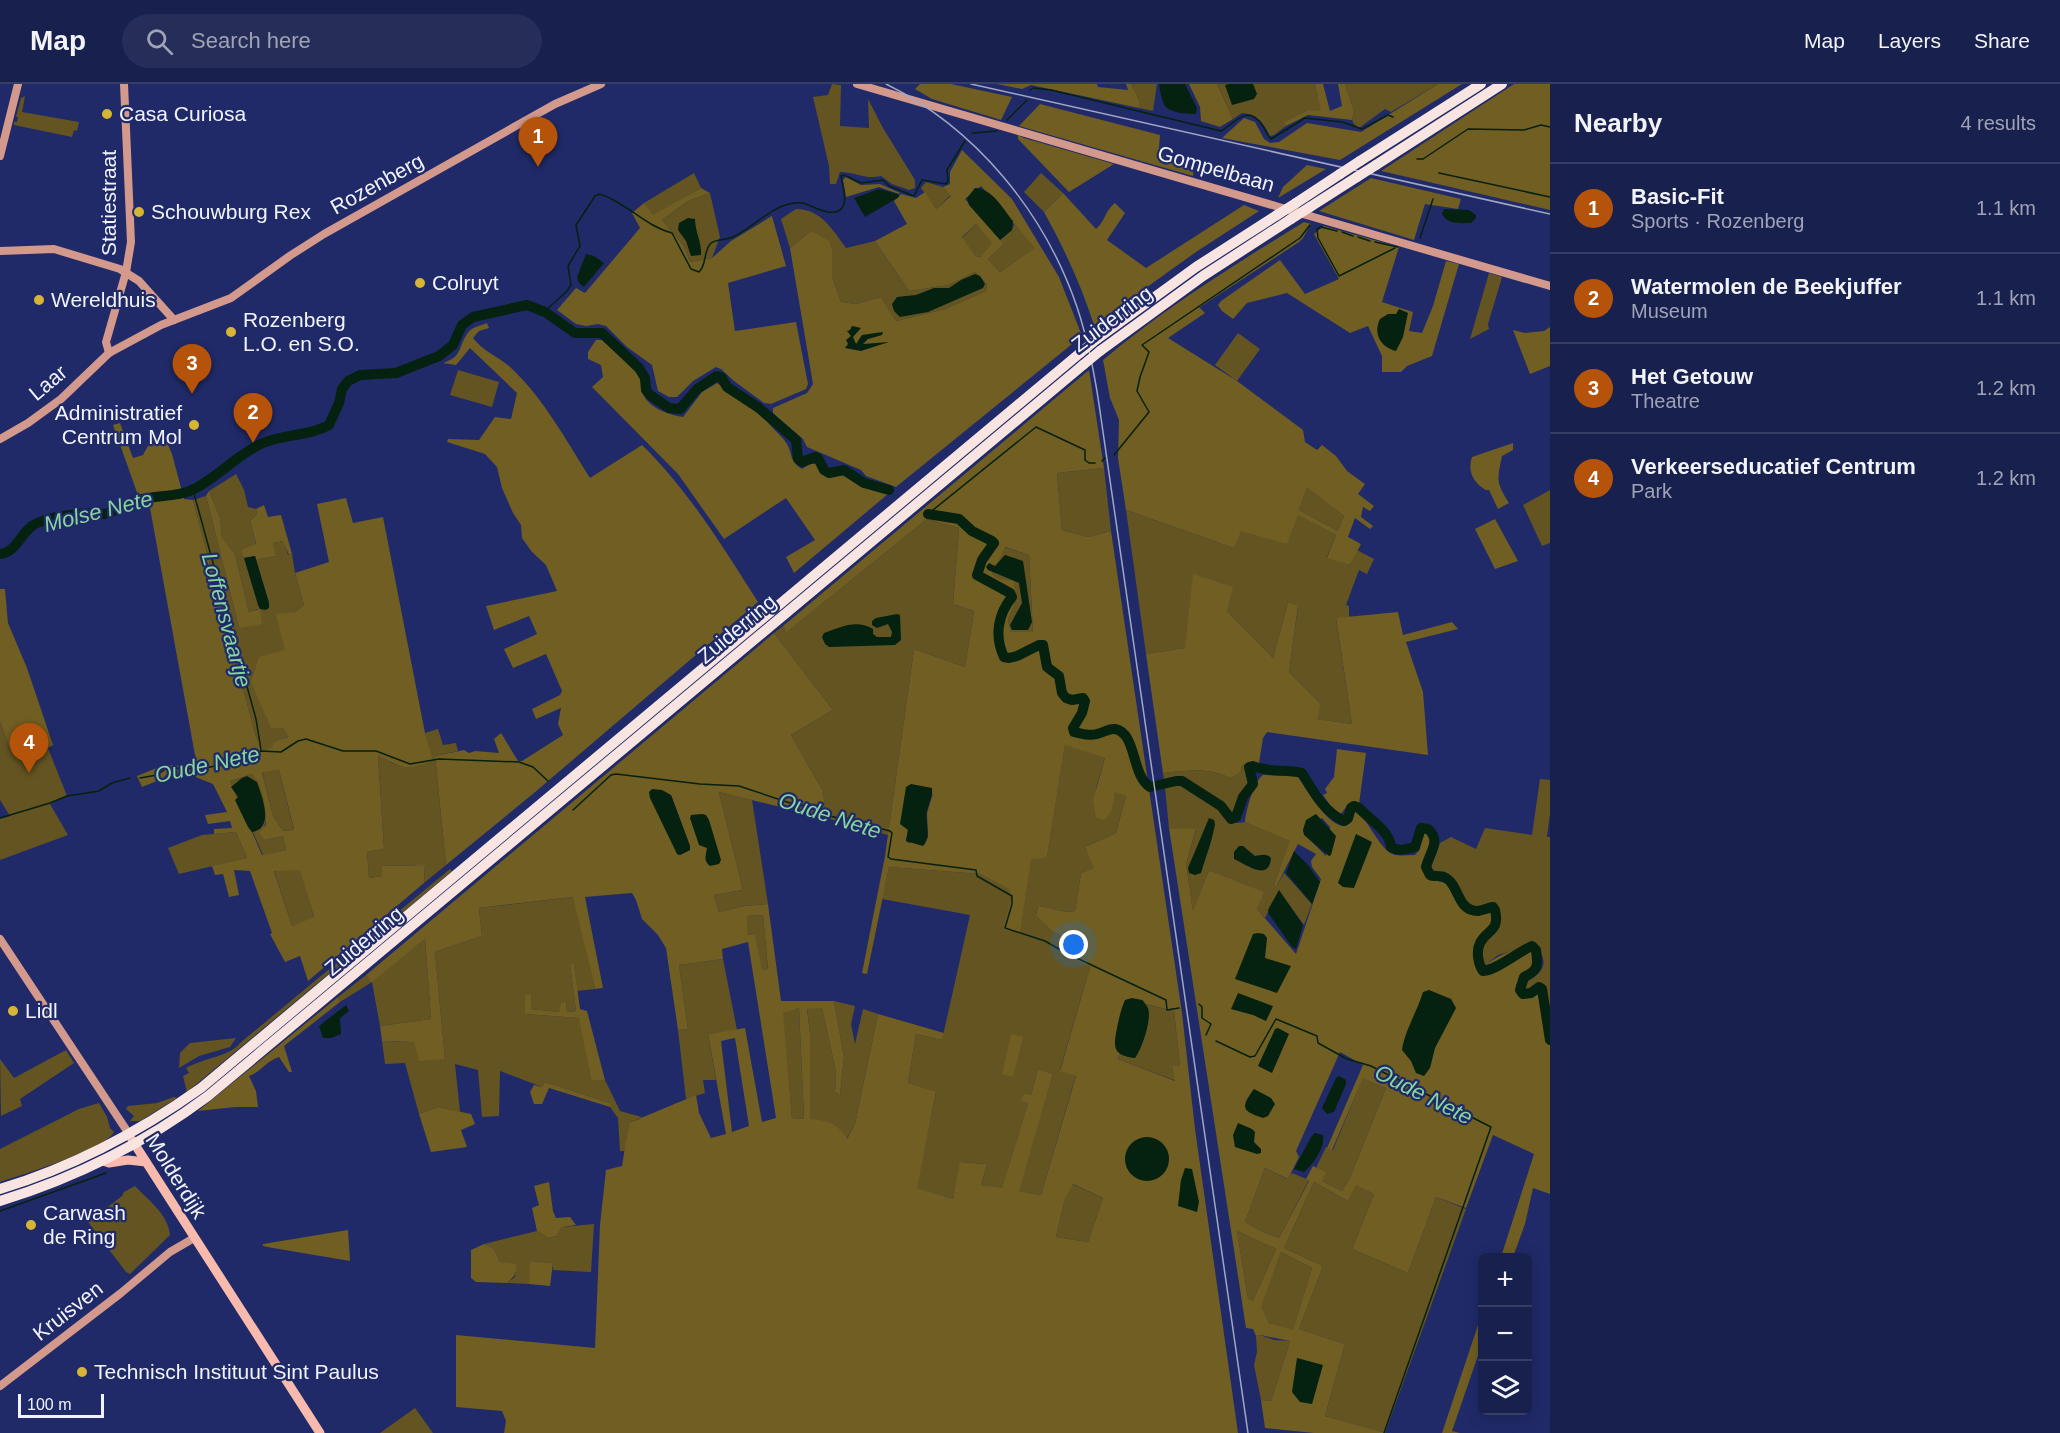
<!DOCTYPE html>
<meta charset="utf-8">
<style>
body{margin:0;font-family:Arial,sans-serif;background:#252d58;color:#f1f3f6}
.controls{position:absolute;right:18px;bottom:18px;display:grid;overflow:hidden;border-radius:9px;box-shadow:0 3px 15px #0003}
.controls button{width:54px;height:54px;display:grid;place-items:center;padding:0;border:0;border-bottom:2px solid #363e66;background:#18204e;color:#f1f3f6;font:30px sans-serif}
.scale{position:absolute;left:18px;bottom:15px;width:86px;box-sizing:border-box;padding-left:6px;border:3px solid #f1f3fb;border-top:0;font-size:16px;line-height:21px;white-space:nowrap;color:#f1f3fb;-webkit-text-stroke:4px #202a68;paint-order:stroke}
.you{position:absolute;left:1074px;top:861px;width:21px;height:21px;margin:-15px;border:4px solid #fff;border-radius:50%;background:#1a73e8;box-shadow:0 0 0 9px #1a73e833}
.badge{display:grid;place-items:center;width:39px;height:39px;border-radius:50%;background:#b45309;color:#fff;font-size:20px;font-weight:700}
.pin{position:absolute;translate:-50% -50px;filter:drop-shadow(0 2px 3px #0008)}
.pin::after{content:'';position:absolute;top:32px;width:21px;height:18px;background:inherit;clip-path:polygon(0 0,100% 0,50% 100%)}
.list{margin:0;padding:0;list-style:none}
h2{display:flex;justify-content:space-between;align-items:center;height:78px;margin:0;padding:0 24px;font-size:26px}
h2 small{font-size:20px;font-weight:400;color:#9fa3b6}
.list li{display:grid;grid-template-columns:39px 1fr auto;gap:18px;align-items:center;box-sizing:border-box;height:90px;padding:0 24px;border-top:2px solid #363e66}
.list b{display:block;font-size:22px;white-space:nowrap}
.list p{margin:0;font-size:20px;white-space:nowrap;color:#9fa3b6}
.list em{font-size:20px;font-style:normal;color:#9fa3b6}
.icon{flex:none;width:33px;height:33px;fill:none;stroke:currentColor;stroke-width:2;stroke-linecap:round;stroke-linejoin:round}
.map{position:relative;flex:none;width:1550px;height:1349px;overflow:hidden}
header{display:flex;align-items:center;gap:36px;box-sizing:border-box;height:84px;padding:0 30px;background:#18204e;border-bottom:2px solid #363e66}
header strong{font-size:28px}
nav{display:flex;gap:33px;margin-inline-start:auto;font-size:21px}
.search{width:420px;height:54px;background:#252d58;display:flex;align-items:center;gap:15px;box-sizing:border-box;padding:0 21px;border-radius:33px;color:#9fa3b6;font-size:22px}
main{display:flex}
aside{flex:1;background:#18204e}
.map>svg:first-child{display:block}
.green{fill:#635422}
.forest{fill:#705e22;fill-rule:evenodd}
.water{fill:#05210f}
.lines{fill:none;stroke-linecap:round;stroke-linejoin:round}
.stream{stroke:#05210f;stroke-width:1.5}
.river{stroke:#05210f;stroke-width:10}
.secondary{stroke:#d4998d;stroke-width:8}
.primary{stroke:#f8baad;stroke-width:9}
.highway{stroke:#f8e5e1;stroke-width:10}
.rail{stroke:#a1a6c3;stroke-width:1.5}
.highway-bridge{stroke:#f8e5e1;stroke-width:10}
.poi-dot{fill:#d8b434;stroke:#202a68;stroke-width:2}
.labels{text-anchor:middle;stroke-width:4.5;stroke-linejoin:round;paint-order:stroke}
.poi-label{font-size:21px;fill:#f1f3fb;stroke:#202a68;text-anchor:start}
.street-label{font-size:21px;fill:#f1f3fb;stroke:#202a68}
.water-label{font-size:22px;font-style:italic;fill:#87d59c;stroke:#202a68}
</style>
<header>
<strong>Map</strong>
<div class="search"><svg class="icon" aria-label="search" viewBox="0 0 24 24"><circle cx="10" cy="10" r="6"/><path d="M15 15l6 6"/></svg>Search here</div>
<nav><a>Map</a><a>Layers</a><a>Share</a></nav>
</header>
<main>
<div class="map">
<svg width="1550" height="1349" viewBox="0 0 1550 1349">
<rect width="100%" height="100%" fill="#202a68"/>
<g class="green">
<path d="M832,0L841,1L840,42L869,44L868,15L883,44L915,96V104L909,106L892,100L881,92C866,96 855,88 840,88L836,100H830L829,82L813,13L828,11Z"/>
<path d="M1131,0H1157L1153,27L1139,24V16Z"/>
<path d="M1217,0H1315L1322,28L1308,26L1285,38L1286,42L1274,51L1270,52C1263,38 1257,30 1242,29L1233,35Z"/>
<path d="M1345,0H1438L1391,28L1385,25L1359,44L1354,40L1352,36L1354,27Z"/>
<path d="M25,12L22,28L79,38L77,47L74,46L72,53L14,41V38H17L18,33H16L21,14Z"/>
<path d="M694,89L701,104L653,132L644,119Z"/>
<path d="M1041,89L1063,109L1044,128L1024,108Z"/>
<path d="M926,98L943,103L951,111L936,125L921,104Z"/>
<path d="M710,109L720,153L712,174L690,178L684,162L662,136L688,117Z"/>
<path d="M796,125C821,125 833,146 846,164L875,157L909,207L949,201L975,188L987,200L986,207L945,225L896,237L881,213L856,220L841,218L832,192V166L811,147L790,164L781,135Z"/>
<path d="M976,140L993,159L980,173L976,172L962,154Z"/>
<path d="M1014,140L1036,164L1000,188L988,175L1004,160L1000,156L1012,146Z"/>
<path d="M1489,189L1502,193L1488,240L1489,245L1470,255Z"/>
<path d="M1238,249L1260,265L1237,297L1215,281Z"/>
<path d="M458,286L499,298L492,323L450,311Z"/>
<path d="M1104,384L1111,447L1088,453L1062,446L1057,389Z"/>
<path d="M236,390L244,406L248,423L256,425L257,430L250,437L256,461L242,466L244,474L269,519L256,476L276,472L272,459L284,457L288,471L292,470L295,489L304,521L295,528L285,566L283,644L288,653L273,658L274,663L264,668L256,653L193,416L206,412L239,544L259,525L249,528L235,470L222,455L220,434L209,407Z"/>
<path d="M1307,402L1344,432L1338,447L1299,426Z"/>
<path d="M1550,406V459L1542,462L1523,421Z"/>
<path d="M1126,426L1234,464L1240,447L1297,430L1336,451L1327,473L1350,481L1357,466L1374,475L1367,490L1359,486L1346,521L1349,522V533L1336,535L1352,640L1316,635L1321,620L1289,588L1298,523L1288,518L1273,574L1227,527L1185,564L1146,570Z"/>
<path d="M927,435L959,444L953,520L974,527L965,583L914,565L888,751L826,734L823,707L791,651L833,626L774,549L783,542L788,547Z"/>
<path d="M1004,463L1029,471L1033,548H1011L1008,536L1014,521L999,495L992,490Z"/>
<path d="M0,637L10,666L32,660L48,664L67,712L50,720L68,751L0,776V735L10,732L0,716Z"/>
<path d="M438,645L443,661L456,659L458,667L435,672L446,781L424,799L425,781L383,782L382,792L369,794L367,768L384,765L378,670C401,685 406,687 432,677L425,649Z"/>
<path d="M1065,660L1105,674L1096,704L1112,726L1113,712L1115,707L1126,712L1116,749L1085,763L1095,784L1081,789L1075,827C1064,830 1050,823 1038,822L1036,830L1053,848L1077,859L1090,883L1060,986L1076,991L1041,1111L1018,1107L1053,990L1038,985L1031,1011L1024,1009L1022,1017L1028,1019L1002,1105L981,1101L987,1080L961,1078L953,1115L916,1104L936,1009L908,999L916,950L942,956L970,831L882,815L889,783L980,790L1010,805L1011,814L1004,846L1031,776L1047,772Z"/>
<path d="M1251,679V681L1247,683L1249,700L1242,708L1234,729L1231,728L1221,718L1189,698L1181,695L1164,697L1163,689C1187,687 1207,683 1230,694L1241,681Z"/>
<path d="M279,686L294,746L283,747L273,732L262,687Z"/>
<path d="M252,690C254,692 257,694 259,697C264,707 269,737 263,746L265,756L283,752L286,766L263,771L230,697Z"/>
<path d="M1540,695L1550,696V730L1547,753H1550V926C1548,916 1548,904 1537,900L1526,907L1523,903C1527,896 1533,895 1538,890C1549,879 1542,867 1532,860H1528L1525,863L1498,871L1484,882L1481,880V861L1497,847L1499,827L1495,822C1488,822 1481,826 1475,825C1459,823 1460,804 1451,795C1445,790 1439,791 1432,790L1430,786L1440,759L1451,753L1476,765L1485,744L1532,751Z"/>
<path d="M1176,700L1186,704L1213,720L1230,737L1237,739L1245,738L1291,757L1274,801L1276,803L1284,789L1312,820L1304,841L1279,807L1265,834L1257,825L1263,808L1209,786L1193,828L1186,780L1196,746L1169,744L1165,704Z"/>
<path d="M719,708L752,716L768,820L744,822L719,828L714,811L743,806Z"/>
<path d="M236,748L247,774L179,790L168,764L202,751Z"/>
<path d="M450,785L452,787L187,1008L183,992L189,989L186,984C201,975 231,972 240,959Z"/>
<path d="M274,786H301L314,834L292,842Z"/>
<path d="M574,813L595,905L577,907L574,881H570L576,927L567,928L566,919L559,928L531,925L525,930L580,934L591,996H605L620,1027L642,1033L629,1039L625,1067H620L618,1034L610,1023V1019L545,998L542,1003L500,987L499,1032L482,1033L478,986L455,980L460,1028L438,1023L419,1030L405,979L385,980L382,957L414,958L445,975L435,868L482,852L479,824Z"/>
<path d="M763,831L768,886H761L755,850L747,851V832Z"/>
<path d="M425,855L431,935L380,942L372,898L340,918L338,913L366,891L372,897Z"/>
<path d="M723,875L737,946L708,950L716,996H703L705,1009L686,1015L678,946L688,945L679,881Z"/>
<path d="M834,917L855,922L851,940L855,960L863,925L878,930L855,1040L846,1056L810,1035V949L807,924H822L836,988L835,1008L840,1011L844,973Z"/>
<path d="M1132,917L1174,927L1180,982H1172L1176,997L1118,975Z"/>
<path d="M799,924L804,1035L792,1034L782,928Z"/>
<path d="M236,954L230,963L199,972L179,984L180,969L190,959Z"/>
<path d="M66,966L74,979L20,1015L22,1022L1,1032L0,975L14,994Z"/>
<path d="M1363,993L1386,1004L1349,1096L1342,1107L1322,1097L1316,1084L1326,1063L1333,1066Z"/>
<path d="M174,1013L177,1014L140,1037H130L134,1032L126,1025L128,1022L157,1019Z"/>
<path d="M99,1019L107,1033L110,1044L114,1048C106,1065 21,1091 0,1098V1065L79,1025Z"/>
<path d="M1265,1084L1287,1095L1292,1089L1309,1096L1279,1154L1263,1148L1245,1138Z"/>
<path d="M1314,1098L1348,1117L1355,1100L1374,1110L1352,1165L1408,1189L1436,1113L1466,1125L1385,1349L1325,1332L1345,1260L1299,1245L1323,1182L1284,1164Z"/>
<path d="M1072,1100L1103,1114L1088,1158L1056,1153L1065,1115Z"/>
<path d="M135,1102C149,1117 168,1130 170,1151L130,1190L126,1188L88,1138L122,1112L124,1108Z"/>
<path d="M594,1140L591,1188L553,1186V1179L531,1177L529,1200L507,1199L515,1193L516,1181L500,1178L494,1165L484,1160L537,1147L548,1154L557,1152L562,1143Z"/>
<path d="M1237,1147L1276,1165L1253,1217L1248,1214Z"/>
<path d="M1281,1168L1312,1184L1293,1247L1269,1239L1260,1223Z"/>
<path d="M1260,1251L1274,1256L1290,1257L1271,1317L1261,1316L1254,1281L1257,1268L1256,1252Z"/>
<path d="M415,1324L433,1349H380Z"/>
</g>
<g class="forest">
<path d="M920,0H951L1012,13L1001,36L932,15L915,5Z"/>
<path d="M997,0H1097L1098,3L1128,6L1126,0H1131L1139,16V24L1031,1L1022,5Z"/>
<path d="M1189,0H1217L1233,35L1220,43L1201,37L1200,23Z"/>
<path d="M1315,0H1323L1330,27L1342,22L1338,0H1345L1354,27L1352,36L1308,31L1286,42L1284,38L1308,26L1321,27Z"/>
<path d="M1438,0H1462L1340,76L1222,54L1244,34L1255,38L1264,55L1270,59L1279,58L1307,39L1361,48Z"/>
<path d="M1514,0H1550V126L1381,87Z"/>
<path d="M1040,20L1160,51L1159,64L1166,75L1194,81L1193,92L1019,42Z"/>
<path d="M1018,51L1024,54L1114,80L1069,108L1018,55Z"/>
<path d="M962,66L1012,115L1059,193L1082,252L896,403L866,392L861,386L807,363L803,355L773,329V324L807,309L813,300L790,164L811,147L829,157L832,166V192L841,218L856,220L881,213L896,237L945,225L986,207L987,200L975,188L949,201L909,207L875,157L907,140L894,117L901,110L916,114L925,108L936,125L951,112L943,103L950,100V88ZM981,102L1035,164L1000,188L988,175L1004,160L965,115ZM976,140L992,159L980,173L976,172L962,153Z"/>
<path d="M1307,81L1326,85L1278,114L1283,103Z"/>
<path d="M846,93L861,101L880,100L900,109L899,110L879,103L846,113L843,96Z"/>
<path d="M1371,94L1461,115L1458,125L1425,120L1414,156L1319,127Z"/>
<path d="M701,104L710,109L688,117L662,136L684,162L690,178L712,174L731,157L772,132L786,182L728,199L735,247L796,238L808,300L806,305L771,320L764,319L734,297L721,285L716,283L693,297L677,313H669L658,307L652,281L627,263L606,242L598,240L586,242L576,240L557,226L576,204L585,209L640,144L632,129L644,119L653,131Z"/>
<path d="M1063,109L1096,145C1106,136 1104,128 1115,119L1125,129L1107,156L1146,184L1244,121L1259,127L1196,168L1094,241C1081,201 1064,164 1044,128Z"/>
<path d="M1304,138L1311,140L1303,154L1299,158L1200,223L1197,221L1205,229L1168,254L1237,297L1303,346L1305,358L1317,366L1322,361L1336,372L1347,387L1365,400L1358,410L1374,422L1370,427L1363,423L1361,433L1373,442L1370,445L1355,434L1348,453L1361,460L1350,481L1327,474L1336,451L1298,431L1287,460L1241,447L1234,464L1126,426L1118,374L1119,336L1110,314L1103,276C1166,223 1234,181 1304,138ZM1307,403L1344,432L1338,447L1299,426Z"/>
<path d="M1324,142L1399,163L1382,218L1413,228L1409,247L1422,249L1433,222L1446,177L1459,180L1432,272L1407,282L1401,288H1382V272L1368,242L1350,249L1287,209L1247,219L1233,235L1222,227L1218,221L1221,217L1280,176L1305,210L1339,195L1314,150Z"/>
<path d="M487,239L489,244L479,247L473,254C483,267 497,272 509,282C543,313 566,356 590,394L642,361C689,407 723,463 758,518L534,709L446,781L435,672L464,666L469,669L475,667L499,669L494,655L501,649L518,677H522L563,651L558,640L561,624L536,635L532,625L560,611L562,607L546,570L513,584L504,565L537,550L529,532L494,546L486,522L557,507L546,481L532,468L522,454L521,441L513,429L502,404L497,383L485,370L447,358L448,355L479,356L495,333L511,335L517,309L470,264L456,281L443,279C462,273 458,264 467,250C471,243 480,242 487,239Z"/>
<path d="M1550,243V282L1530,290L1513,246L1525,249L1544,247Z"/>
<path d="M596,256H602C613,266 627,277 637,289C642,295 640,299 642,306C645,323 669,331 683,333L702,308L717,299C735,313 756,325 772,343C777,349 785,355 788,362C793,373 790,377 802,385L810,380H816C832,405 832,386 848,392C852,394 855,399 860,401C869,405 879,407 888,410L794,489L786,473L815,456L786,414L724,455L678,390L592,303L603,293L601,281L588,275V268Z"/>
<path d="M1089,286L1104,384L1057,389L1062,446L1088,453L1111,447L1182,929L1195,1045L1238,1349H504L506,1337L502,1327L456,1323V1251L595,1264L600,1141L606,1086L622,1082L629,1039L696,1011L699,1029L711,1054L726,1050L708,950L745,944L762,1038L776,1034L748,858L722,865L723,875L679,881L688,945L678,946L666,864L658,851L642,835L636,816L632,809L585,813L603,904L595,905L573,813L479,824L482,852L435,868L445,975L419,977L414,958L382,957L380,942L431,935L425,855L372,898L366,891L774,549L833,626L791,651L823,707L826,734L719,708L743,806L714,811L719,828L744,822L768,820L781,917H834L844,973L840,1011L835,1008L836,988L822,924L807,925L810,949V1035C827,1036 839,1040 847,1055L855,1040L878,930L944,949L942,956L916,950L908,999L936,1008L917,1104L953,1115L960,1078L987,1080L981,1101L1002,1104L1028,1019L1021,1017L1024,1009L1031,1011L1038,985L1053,990L1019,1107L1041,1111L1076,992L1060,987L1090,883L1070,873L1077,859L1053,848L1036,831L1038,822C1050,823 1064,830 1075,827L1081,789L1094,784L1085,763L1116,749L1126,712L1115,708L1112,726L1105,736L1096,734L1093,716L1105,674L1065,661L1047,773L1031,776L1020,848L1003,846L1011,814L1009,805L980,790L889,783L867,890L862,889L885,772L914,565L965,583L974,527L953,520L959,444L927,435L787,548L783,542ZM1005,463L1029,471L1033,548H1011L1008,536L1014,521V497L999,495L992,490ZM933,709L927,729L928,754L909,759L906,757L908,746L905,742ZM671,711L690,762V766L680,771L677,770L676,765ZM763,831L768,885L762,886L755,850L747,851V832ZM1133,917L1174,927L1180,982H1172L1175,997L1118,975ZM799,924L804,1034L803,1035L792,1034L783,929ZM735,954L749,1042L732,1048L721,957ZM1073,1100L1103,1114L1088,1158L1056,1153L1065,1115Z"/>
<path d="M120,339L133,374L143,371L149,360L150,352L163,349L172,370L184,415L193,416L256,653L264,667L273,663V658L288,653L283,644H271L251,598L259,573L285,566L276,530L295,528L304,521L295,489L329,478L317,420L346,414L353,439L383,433L425,649L433,677C404,688 403,684 378,671L384,765L367,768L369,794L382,792V782L425,781L424,799L308,897L300,872L285,878L270,850L272,849L250,787L234,786L239,811L229,813L223,790L215,791L212,782L247,774L236,748L214,750V745L232,744L230,737L208,740L205,731L227,728L213,700L193,692L167,690L162,695L142,703L137,692L164,681L197,682L148,413L139,414L113,341ZM279,686L294,745V746L283,747L273,732L262,688ZM252,690C265,704 265,723 266,741L259,749L265,756L283,752L286,766L262,771L230,697ZM300,786L314,833L292,842L274,787Z"/>
<path d="M1513,359V366L1502,372C1497,396 1496,398 1509,419L1498,425L1489,406H1486C1474,399 1467,388 1472,373Z"/>
<path d="M209,407L220,434L222,454L235,470L249,528L260,525L262,540L239,544L206,412Z"/>
<path d="M264,421L268,433L281,431L292,470L289,471L283,457L273,459L276,472L256,476L255,472L244,474L241,466L256,460L250,437L257,430L256,425Z"/>
<path d="M1495,435L1518,477L1495,485L1475,445Z"/>
<path d="M1193,490L1233,503L1227,527L1273,574L1288,518L1298,522L1289,588L1321,620L1317,635L1352,640L1336,534L1398,528L1403,551L1452,538L1458,545L1406,558L1423,608L1428,671L1267,648L1263,654L1259,679L1242,681L1240,688L1230,694C1207,683 1187,687 1163,689L1146,570L1185,564Z"/>
<path d="M0,505H5L8,539L27,584L53,661L48,664L32,660L10,666L0,637Z"/>
<path d="M1337,665L1366,669L1359,720C1349,717 1347,722 1341,730L1334,727L1323,711L1327,709L1325,705L1334,693Z"/>
<path d="M1263,691L1297,692C1305,701 1336,759 1352,737C1353,734 1353,731 1355,728H1357C1369,737 1381,768 1395,771C1401,772 1408,771 1415,771L1420,765L1421,751L1425,748L1430,751L1432,762L1426,772L1424,790L1434,796L1446,799C1459,820 1463,835 1491,826L1494,835L1493,842L1475,860L1474,867L1477,887L1484,891V882C1497,872 1508,867 1525,863L1535,869C1536,886 1532,881 1522,891C1520,894 1518,898 1516,901L1518,909L1522,913L1530,912L1538,905L1541,909L1546,949L1550,959V1110L1533,1104L1525,1140L1513,1173H1501L1534,1070L1493,1051L1466,1124L1436,1113L1408,1189L1352,1165L1374,1110L1356,1101L1348,1117L1314,1098L1284,1164L1323,1182L1299,1245L1345,1260L1325,1332L1386,1349H1314L1265,1344L1261,1316L1271,1317L1290,1257L1260,1251L1256,1252L1253,1245L1246,1244L1169,744L1196,745L1186,780L1193,827L1209,786L1264,808L1257,825L1296,870L1321,795L1312,783L1311,777L1316,770L1298,760L1276,803L1274,801L1290,757L1245,738C1246,726 1254,697 1263,691ZM1322,734L1330,743L1326,772L1305,751L1303,746ZM1340,968L1363,981L1327,1064L1332,1066L1363,994L1386,1004L1349,1096L1342,1107L1322,1097L1326,1088L1313,1082L1306,1095L1309,1097L1279,1154L1263,1148L1245,1138L1265,1084L1288,1095L1299,1073L1296,1067ZM1237,1147L1276,1165L1253,1217L1248,1214ZM1281,1168L1312,1184L1293,1246L1269,1239L1261,1223Z"/>
<path d="M574,880L580,925L587,927L605,996H591L579,934L525,930V911H531V925L559,928L561,919H566L567,928L576,927L570,881Z"/>
<path d="M338,913L340,918L284,962L292,988H289L279,973C265,978 262,987 249,992L256,1007L258,1023H235L198,1027Z"/>
<path d="M1011,950L1023,953L1013,993L1002,990Z"/>
<path d="M545,998L610,1019V1023L549,1004L542,1020H534L530,1008L534,1001L542,1003Z"/>
<path d="M438,1023L471,1030L475,1040L461,1046L467,1063L431,1068L419,1030Z"/>
<path d="M549,1098L553,1127L556,1134L570,1133L576,1141L562,1143L557,1152L548,1154L537,1147L532,1124L539,1121L534,1102Z"/>
<path d="M348,1146L350,1177L273,1164L263,1162V1160Z"/>
<path d="M484,1160L494,1165L500,1178L516,1180C517,1190 514,1193 507,1199L476,1198L471,1194V1166Z"/>
<path d="M530,1177L553,1179L550,1202L529,1200Z"/>
<path d="M1482,1229V1260L1452,1347L1460,1349H1442Z"/>
</g>
<g class="water">
<path d="M1159,0H1185L1197,24L1196,30C1187,30 1167,29 1164,20C1161,14 1160,6 1159,0Z"/>
<path d="M1229,0H1253L1257,10L1254,15L1232,21L1225,1Z"/>
<path d="M975,104C992,104 1003,125 1013,137L1012,146L1000,156L969,121L967,114Z"/>
<path d="M879,105L898,110L899,113L865,133L854,114Z"/>
<path d="M1444,125L1469,126L1476,131V134L1471,139C1460,139 1448,141 1442,130Z"/>
<path d="M688,134L695,135C695,148 702,158 701,171L691,172L686,157L678,146L679,139Z"/>
<path d="M586,170L594,172L604,179L584,203L579,199L577,193Z"/>
<path d="M975,190L980,192L985,200L983,204L928,228L900,233L894,227L892,220L897,213L916,211L934,204H949L961,196Z"/>
<path d="M1399,225L1408,229L1403,253L1396,267C1380,263 1373,249 1380,235L1388,230H1396Z"/>
<path d="M852,242L861,244L853,253L856,260L862,251L883,248L882,251L868,255L863,260L889,258L861,267L845,264L848,260L846,256L851,252L847,247L850,246Z"/>
<path d="M1005,471L1023,477L1032,538L1028,546H1012L1010,541L1022,519L1019,499L988,486L986,483L989,479L995,482Z"/>
<path d="M255,472L269,519V524L266,526L260,525L258,521L244,474Z"/>
<path d="M897,530L900,531L901,556L895,561L829,563L825,560L822,553L824,549C841,543 856,535 873,545V550L877,553H891L892,548L888,540L877,544L872,541V537L876,534Z"/>
<path d="M247,692L257,698C262,713 275,744 252,748L248,743L235,716L238,713L231,703L242,694Z"/>
<path d="M911,700L932,704C933,713 928,720 927,728C925,740 932,753 923,762L906,757L908,746L900,740L906,703Z"/>
<path d="M652,705L662,706L671,711L690,762V766L680,771L677,770L650,714L649,708Z"/>
<path d="M702,730L706,731L709,736L721,776L719,780L710,782C703,777 706,771 707,764L699,761L690,734L691,731Z"/>
<path d="M1316,730L1336,752L1331,771L1329,772L1304,751L1303,746L1306,736Z"/>
<path d="M1209,734L1214,736L1215,740C1212,758 1206,772 1201,789L1195,791L1189,789L1188,784Z"/>
<path d="M1356,750L1372,758L1354,804L1343,803L1338,799Z"/>
<path d="M1239,762H1243L1255,772C1261,771 1267,769 1271,774C1269,798 1247,781 1234,775V768Z"/>
<path d="M1294,767L1308,781L1320,798L1312,820L1286,789Z"/>
<path d="M1279,806L1303,841L1296,865L1292,863L1269,830L1268,826Z"/>
<path d="M1258,849L1264,850L1267,854L1265,874L1291,882L1277,909L1235,895L1253,850Z"/>
<path d="M1429,906L1451,915L1456,924L1435,964L1430,984L1424,992L1416,989L1411,977L1402,966C1405,946 1417,928 1423,908Z"/>
<path d="M1238,909L1273,922L1266,937L1253,931L1231,925Z"/>
<path d="M1132,914L1142,916C1143,916 1148,924 1148,924C1152,935 1142,965 1135,974C1113,971 1113,964 1117,944C1119,934 1121,925 1125,916Z"/>
<path d="M346,921L349,927L340,934L341,950L331,954H323L319,942Z"/>
<path d="M1278,944L1289,950L1272,989L1258,982L1275,945Z"/>
<path d="M1339,992L1346,996V1000L1334,1028L1327,1030L1322,1024L1336,994Z"/>
<path d="M1254,1005L1271,1014L1275,1020L1268,1032L1263,1034C1242,1027 1240,1024 1254,1005Z"/>
<path d="M1238,1039L1252,1045L1255,1048L1254,1058L1261,1065V1069L1257,1070L1235,1063L1233,1051Z"/>
<path d="M1315,1049L1323,1051C1325,1064 1313,1080 1304,1088L1294,1085L1311,1053Z"/>
<circle cx="1147" cy="1075" r="22"/>
<path d="M1185,1084L1192,1085L1199,1118L1197,1128L1178,1122L1181,1096Z"/>
<path d="M1297,1274L1323,1281L1312,1320L1300,1318L1292,1308Z"/>
</g>
<g class="lines">
<g class="stream">
<path d="M1030,6L1033,4L1051,6L1221,47C1237,38 1247,19 1263,42C1266,47 1267,51 1271,55L1305,34L1342,38L1362,45L1388,31L1393,33"/>
<path d="M1007,36L1027,16"/>
<path d="M972,49L997,47"/>
<path d="M1417,75H1423L1468,45L1524,46L1541,41L1550,43"/>
<path d="M1439,89L1550,113"/>
<path d="M1337,147L1321,143L1317,145L1318,154L1339,192L1395,164"/>
<path d="M1342,148L1353,152"/>
<path d="M1358,153L1370,157"/>
<path d="M1420,154L1433,115"/>
<path d="M1375,158L1398,163"/>
<path d="M544,228L567,207L571,201L568,182L580,162L576,141L595,112L600,110C627,119 645,142 672,149L691,185L699,188C707,181 703,167 711,159C716,155 726,156 733,153C752,144 769,125 789,120C794,119 798,118 803,119C813,122 833,135 842,124C848,117 842,100 841,92L844,91L861,99L883,96L889,102L914,112L922,96L946,100L948,97L947,86L965,57"/>
<path d="M1114,371L1149,328L1137,307L1140,293L1149,268L1142,261L1300,154L1310,141"/>
<path d="M1102,377L1105,374"/>
<path d="M193,406L256,635L261,666"/>
<path d="M928,430L1036,343L1085,366V376L1089,379H1095"/>
<path d="M140,694L157,691L167,684L202,685L248,674L261,667L281,668L298,657L306,655L343,667H376L410,680L439,675L519,678L533,683L548,697"/>
<path d="M573,726L611,691L616,690L700,700L739,702L796,721L809,722L818,729L890,747L892,749L888,773L891,775L976,786L977,792L1012,812V820L1005,844L1045,857L1066,869L1166,916L1167,926L1179,924"/>
<path d="M0,734L50,719L67,712L99,707L112,699L130,694"/>
<path d="M1199,920L1202,923V934L1211,940L1206,951"/>
<path d="M1216,957L1250,973L1255,972L1276,935L1317,952L1318,959L1347,975L1371,982L1491,1043L1384,1349"/>
<path d="M0,1127L106,1089"/>
</g>
<g class="river">
<path d="M928,430L959,435L972,447L992,457L994,459L982,476L977,491L1010,509L1012,513C998,530 994,552 1004,573L1009,574L1017,572L1039,561H1043L1047,583L1059,592L1062,609L1066,614L1072,616L1083,614L1085,617L1082,629L1073,644L1074,648C1082,650 1090,652 1097,650C1103,649 1109,644 1115,645C1137,649 1131,691 1150,703L1176,697H1182L1221,722L1231,735L1236,733L1243,713L1253,700L1249,683L1253,682C1270,689 1285,685 1302,689C1313,707 1323,727 1344,737L1348,734L1351,724L1354,722L1359,724C1370,736 1390,747 1391,763C1399,768 1407,765 1415,763L1421,744L1428,745C1442,757 1429,769 1426,783L1430,791C1434,793 1440,791 1444,793C1460,800 1456,827 1478,827C1483,826 1488,824 1493,823L1495,826C1500,848 1487,845 1480,859C1476,867 1478,880 1483,887C1497,886 1518,868 1532,862L1536,866C1538,881 1539,886 1524,893L1520,906L1523,910L1531,909L1539,903L1542,905L1550,956"/>
<path d="M0,470C18,468 21,446 37,439C53,432 73,430 91,429C95,429 100,430 104,430C118,427 129,418 142,415C159,411 180,413 196,404C220,391 238,370 263,359C284,350 310,352 329,341L339,319L342,305L348,297L360,291L396,289L439,272L453,261L462,241L473,233L527,221L545,228L575,249H602L639,284L645,294L646,306L650,311L669,324L680,325L697,305L717,292L722,294L727,303L759,324L796,356L798,375L802,378L815,373L818,374L824,386L829,389L844,386L864,399L889,406"/>
</g>
<g class="secondary">
<path d="M857,0L1550,202"/>
<path d="M0,72L18,0"/>
<path d="M0,167L54,165L120,185L139,197L174,236"/>
<path d="M109,269L106,258L126,188L131,158L124,0"/>
<path d="M0,355L28,339L61,315L109,269L161,241L231,214L291,171L324,150L555,20L601,0"/>
<path d="M0,855L129,1050"/>
<path d="M0,1302L121,1209L170,1168L194,1154"/>
</g>
<g class="primary">
<path d="M132,1056L320,1349"/>
<path d="M103,1077L109,1079L128,1076L146,1078"/>
</g>
<g class="highway">
<path d="M1360,77L1481,0"/>
<path d="M1376,81L1502,0"/>
<path d="M1296,119L1340,90"/>
<path d="M1310,123L1357,93"/>
<path d="M1097,255L1196,183L1277,131"/>
<path d="M1100,267L1203,192L1291,135"/>
<path d="M0,1105C73,1083 139,1048 201,1004L1080,269"/>
<path d="M0,1117C75,1094 145,1059 208,1012L1083,281"/>
</g>
<g class="rail">
<path d="M886,0C976,44 1045,129 1077,223C1089,259 1096,297 1101,334L1248,1349"/>
<path d="M971,0L1550,130"/>
</g>
<g class="highway-bridge">
<path d="M1340,90L1360,77"/>
<path d="M1357,93L1376,81"/>
<path d="M1277,131L1296,119"/>
<path d="M1291,135L1310,123"/>
<path d="M1080,269L1097,255"/>
<path d="M1083,281L1100,267"/>
</g>
</g>
<g class="poi-dot">
<circle cx="107" cy="30" r="6"/>
<circle cx="139" cy="128" r="6"/>
<circle cx="420" cy="199" r="6"/>
<circle cx="39" cy="216" r="6"/>
<circle cx="231" cy="248" r="6"/>
<circle cx="194" cy="341" r="6"/>
<circle cx="13" cy="927" r="6"/>
<circle cx="31" cy="1141" r="6"/>
<circle cx="82" cy="1288" r="6"/>
</g>
<g class="labels">
<g class="poi-label">
<text x="119" y="37">Casa Curiosa</text>
<text x="151" y="135">Schouwburg Rex</text>
<text x="432" y="206">Colruyt</text>
<text x="51" y="223">Wereldhuis</text>
<text x="243" y="243">Rozenberg<tspan x="243" dy="24">L.O. en S.O.</tspan></text>
<text x="182" y="336" text-anchor="end">Administratief<tspan x="182" dy="24">Centrum Mol</tspan></text>
<text x="25" y="934">Lidl</text>
<text x="43" y="1136">Carwash<tspan x="43" dy="24">de Ring</tspan></text>
<text x="94" y="1295">Technisch Instituut Sint Paulus</text>
</g>
<g class="street-label">
<text transform="translate(1216 85) rotate(16)" y="7">Gompelbaan</text>
<text transform="translate(377 100) rotate(-29)" y="7">Rozenberg</text>
<text transform="translate(109 119) rotate(-90)" y="7">Statiestraat</text>
<text transform="translate(1112 235) rotate(-37)" y="7">Zuiderring</text>
<text transform="translate(48 299) rotate(-40)" y="7">Laar</text>
<text transform="translate(737 545) rotate(-40)" y="7">Zuiderring</text>
<text transform="translate(364 857) rotate(-40)" y="7">Zuiderring</text>
<text transform="translate(176 1092) rotate(58)" y="7">Molderdijk</text>
<text transform="translate(68 1227) rotate(-38)" y="7">Kruisven</text>
</g>
<g class="water-label">
<text transform="translate(98 427) rotate(-14)" y="8">Molse Nete</text>
<text transform="translate(227 536) rotate(75)" y="8">Loffensvaartje</text>
<text transform="translate(207 680) rotate(-12)" y="8">Oude Nete</text>
<text transform="translate(830 731) rotate(18)" y="8">Oude Nete</text>
<text transform="translate(1424 1010) rotate(27)" y="8">Oude Nete</text>
</g>
</g>
</svg>
<div class="controls">
<button>+</button>
<button>−</button>
<button><svg class="icon" aria-label="layers" viewBox="0 0 24 24"><path d="M12 4l9 5-9 5-9-5zM3 14l9 5 9-5"/></svg></button>
</div>
<div class="scale">100 m</div>
<div class="you"></div>
<div class="pin badge" style="left:538px;top:83px">1</div>
<div class="pin badge" style="left:253px;top:359px">2</div>
<div class="pin badge" style="left:192px;top:310px">3</div>
<div class="pin badge" style="left:29px;top:689px">4</div>
</div>
<aside>
<h2>Nearby<small>4 results</small></h2>
<ul class="list">
<li><span class="badge">1</span><div><b>Basic-Fit</b><p>Sports · Rozenberg</p></div><em>1.1 km</em></li>
<li><span class="badge">2</span><div><b>Watermolen de Beekjuffer</b><p>Museum</p></div><em>1.1 km</em></li>
<li><span class="badge">3</span><div><b>Het Getouw</b><p>Theatre</p></div><em>1.2 km</em></li>
<li><span class="badge">4</span><div><b>Verkeerseducatief Centrum</b><p>Park</p></div><em>1.2 km</em></li>
</ul>
</aside>
</main>
